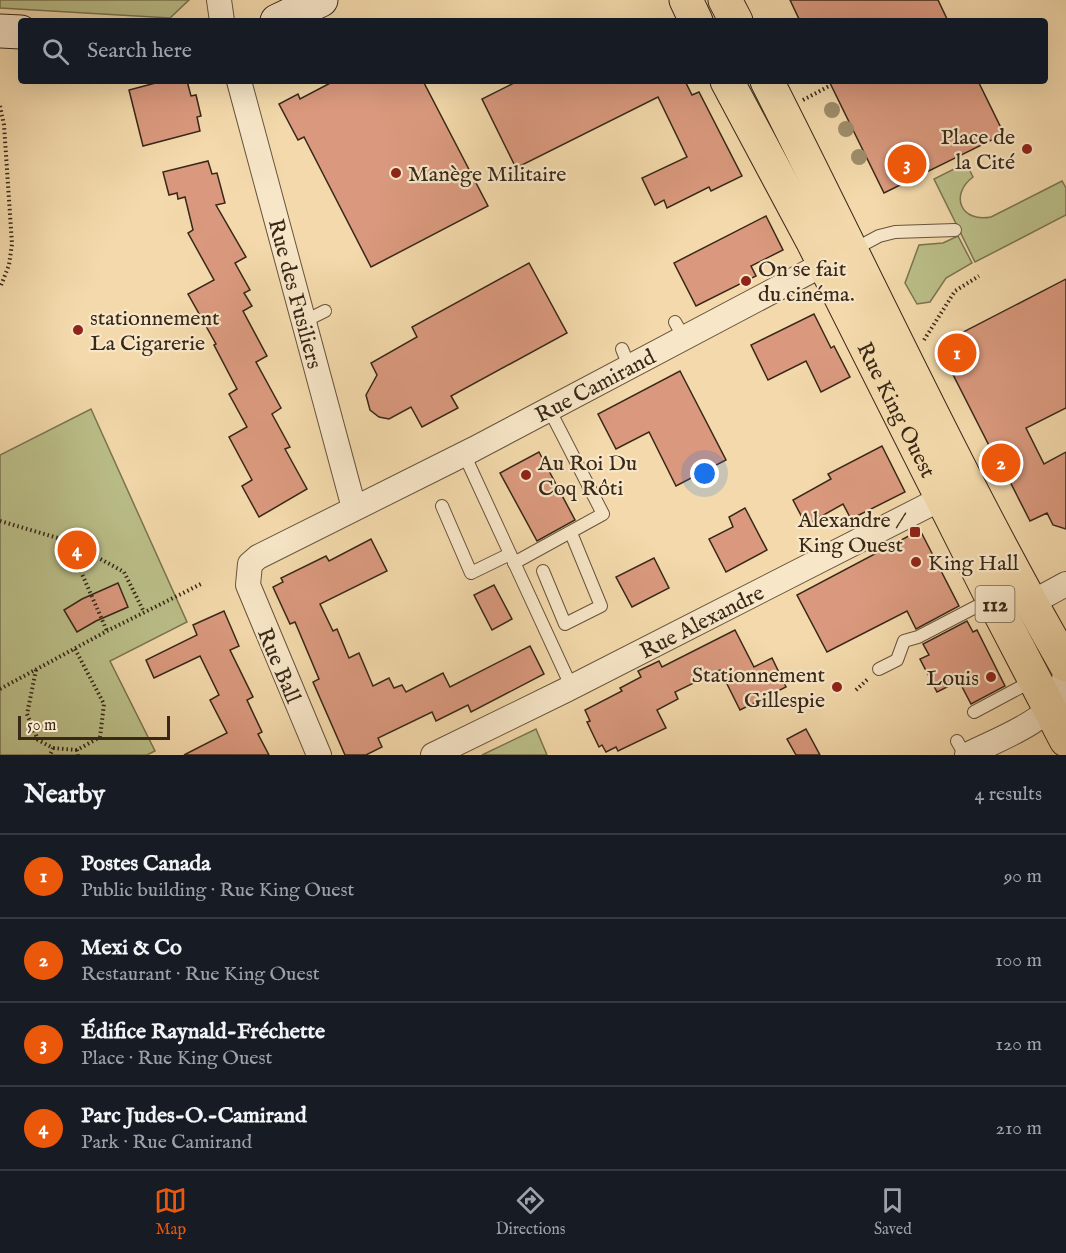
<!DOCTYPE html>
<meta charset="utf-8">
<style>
body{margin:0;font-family:"IM FELL English",serif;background:#20242c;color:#f1f3f6}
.scale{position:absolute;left:18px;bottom:15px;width:152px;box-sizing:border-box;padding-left:6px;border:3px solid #382818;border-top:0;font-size:16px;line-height:21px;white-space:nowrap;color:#382818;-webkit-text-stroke:4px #f7e6c8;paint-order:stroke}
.you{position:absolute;left:705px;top:474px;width:21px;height:21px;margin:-15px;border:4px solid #fff;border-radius:50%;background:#1a73e8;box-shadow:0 0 0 9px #1a73e833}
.badge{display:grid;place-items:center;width:39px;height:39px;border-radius:50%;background:#ea580c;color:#fff;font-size:20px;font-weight:700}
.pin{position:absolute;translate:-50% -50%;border:3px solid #fff;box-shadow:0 2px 6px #0006}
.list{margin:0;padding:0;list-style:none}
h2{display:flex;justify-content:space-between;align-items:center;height:78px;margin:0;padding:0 24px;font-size:26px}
h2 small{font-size:20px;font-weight:400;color:#9ea1a6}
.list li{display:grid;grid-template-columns:39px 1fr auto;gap:18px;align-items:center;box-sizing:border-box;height:84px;padding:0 24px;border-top:2px solid #363941}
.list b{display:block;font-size:22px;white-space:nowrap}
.list p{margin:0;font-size:20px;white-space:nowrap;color:#9ea1a6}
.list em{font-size:20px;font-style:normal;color:#9ea1a6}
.icon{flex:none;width:33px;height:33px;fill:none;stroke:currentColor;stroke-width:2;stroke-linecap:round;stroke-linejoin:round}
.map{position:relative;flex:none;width:1066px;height:755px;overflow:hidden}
.search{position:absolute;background:#171b24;box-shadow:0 6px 24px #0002;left:18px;right:18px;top:18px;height:66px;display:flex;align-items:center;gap:15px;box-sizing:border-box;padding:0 21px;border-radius:6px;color:#9ea1a6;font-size:22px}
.sheet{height:414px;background:#171b24}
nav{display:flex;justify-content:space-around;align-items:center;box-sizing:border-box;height:84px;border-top:2px solid #363941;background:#171b24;font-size:16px;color:#9ea1a6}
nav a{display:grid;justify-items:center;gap:3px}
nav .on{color:#ea580c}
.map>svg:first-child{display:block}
.green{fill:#bbbf89;stroke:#7a7450;stroke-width:1.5}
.building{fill:#da997e;stroke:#382818;stroke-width:1.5}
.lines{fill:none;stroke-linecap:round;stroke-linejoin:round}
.service-casing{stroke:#67543d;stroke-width:14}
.minor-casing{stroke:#67543d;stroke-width:26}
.secondary-casing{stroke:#382818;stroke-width:35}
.primary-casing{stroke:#382818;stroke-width:35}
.path{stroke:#382818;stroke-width:4;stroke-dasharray:1.5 3;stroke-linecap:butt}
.service{stroke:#f7e6c8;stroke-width:12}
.minor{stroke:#f7e6c8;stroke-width:24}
.secondary{stroke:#f7e6c8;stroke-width:33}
.primary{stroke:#f3d9ab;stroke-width:33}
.tree{fill:#9e8d6a}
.poi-dot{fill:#8f2418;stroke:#f7e6c8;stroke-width:2}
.labels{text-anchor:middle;stroke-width:4.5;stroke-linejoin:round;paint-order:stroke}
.shield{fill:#f7e6c8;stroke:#71614d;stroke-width:1.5}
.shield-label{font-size:21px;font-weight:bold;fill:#382818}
.poi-label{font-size:22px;fill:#382818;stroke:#f7e6c8;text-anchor:start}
.street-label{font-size:22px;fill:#382818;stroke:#f7e6c8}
</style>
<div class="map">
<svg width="1066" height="755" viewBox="0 0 1066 755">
<rect width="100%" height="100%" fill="#f3d9ab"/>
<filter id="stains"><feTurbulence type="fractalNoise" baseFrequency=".00333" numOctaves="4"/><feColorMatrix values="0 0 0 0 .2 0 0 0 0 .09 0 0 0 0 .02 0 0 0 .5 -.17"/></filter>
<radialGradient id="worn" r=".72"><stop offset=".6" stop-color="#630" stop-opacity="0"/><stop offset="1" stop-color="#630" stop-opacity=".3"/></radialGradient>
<g class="green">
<path d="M0,0H189L170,18L0,8Z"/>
<path d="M966,163L973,177C949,195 961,223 991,217L1062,181L1066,188V215L975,262L934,179Z"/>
<path d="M958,236L972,263L946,278L930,302L917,304L905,283L919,245L943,243Z"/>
<path d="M91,409L187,622L110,661L155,751L147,755H0V455Z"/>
<path d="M536,729L547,755H482Z"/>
</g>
<g class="building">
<path d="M790,0H938L948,21H800Z"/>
<path d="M163,81H187L191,96L196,95L201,116L197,117L200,131L143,146L129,90Z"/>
<path d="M334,81H423L488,206L371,267L304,137L298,140L279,104L298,94L300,99Z"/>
<path d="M518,81H689L686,83L692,95L699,92L742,176L711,191L709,187L667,208L664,200L655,205L642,178L687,157L658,97L516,168L482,99Z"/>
<path d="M829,81H978L1004,134L884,193Z"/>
<path d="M208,161L212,174L217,173L225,203L216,205L246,257L235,263L250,290L244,293L252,306L243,311L267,356L256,362L281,408L272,414L290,447L285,449L307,489L259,517L242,486L252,480L229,437L247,427L229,394L237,389L214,345L216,344L188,294L214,280L188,233L193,230L185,197L178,199L177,193L169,195L163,172Z"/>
<path d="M766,216L783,250L751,266L756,276L696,306L674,263Z"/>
<path d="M529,263L567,333L451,396L458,408L422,427L411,407L389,419L379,417L370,410L366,395L377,375L371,363L417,337L412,327Z"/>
<path d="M1066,279V408L1026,428L1044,464L1066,452V529L1053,525L1047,513L1030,521L1004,470L1002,471L938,345Z"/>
<path d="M814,314L831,348L834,346L850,377L821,392L806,361L768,380L751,345Z"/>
<path d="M680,371L726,460L676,486L649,432L616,449L598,414Z"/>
<path d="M882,446L905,492L851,519L843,504L806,525L793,500L831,479L828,474Z"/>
<path d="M539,452L575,520L537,541L500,473Z"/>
<path d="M745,508L767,550L726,572L709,539L733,527L729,517Z"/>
<path d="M920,530L959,606L916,629L907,611L827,652L797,595Z"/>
<path d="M371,539L387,571L320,604L333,631L337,629L349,658L359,653L373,686L389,678L394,688L402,685L406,692L443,673L450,687L530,646L544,674L471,712L468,705L436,721L432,712L378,738L382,747L366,755H345L313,682L319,679L295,622L290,624L273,587L283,582L281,578L326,556L329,561Z"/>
<path d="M654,558L669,588L632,607L616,577Z"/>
<path d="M118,583L128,607L96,621L77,632L64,610L82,599Z"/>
<path d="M494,585L512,619L492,630L474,595Z"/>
<path d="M224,611L239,646L230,650L253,697L247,700L262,732L258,734L269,755H184L227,733L210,700L219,695L200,656L154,678L146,660L197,635L193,625Z"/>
<path d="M967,621L973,632L977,630L1005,686L971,704L959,681L937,692L920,659L929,655L923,644Z"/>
<path d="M735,630L754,667L772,658L786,687L740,710L720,670L675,692L678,699L657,710L666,728L618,751L616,747L606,752L602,745L599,747L587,722L590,721L585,710L622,691L620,688L641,677L638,671L659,661L662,667Z"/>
<path d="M806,729L820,755H796L787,739Z"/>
</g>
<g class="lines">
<defs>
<g id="service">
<path d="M853,250L879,236L895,232L955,230"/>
<path d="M303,322L325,311"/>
<path d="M675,322L684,338"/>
<path d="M622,349L629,366"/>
<path d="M464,454L572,688"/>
<path d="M442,506L471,573L510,554"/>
<path d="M514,563L603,514L549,409"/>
<path d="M543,571L565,624L601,606L571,533"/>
<path d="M879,669L897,660L904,641L918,637L991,599"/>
<path d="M974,712L1034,680"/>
<path d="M957,741L965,755"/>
</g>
<g id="minor">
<path d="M219,0L222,21"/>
<path id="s1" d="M239,81L354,508"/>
<path d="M1031,603L1066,584"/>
<path id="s2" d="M319,755L248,585L250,564L258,557L474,449L837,257"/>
<path id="s3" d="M433,755L566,690L956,491"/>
<path d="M967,755C994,741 1050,721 1061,692C1064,685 1064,676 1066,668"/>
</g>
<g id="secondary">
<path d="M277,21L321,0"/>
<path d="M0,31L21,32"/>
</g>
<g id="primary">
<path d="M686,0L696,21"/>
<path d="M725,0L736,21"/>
<path id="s4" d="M727,81L813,242L992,598L1066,740"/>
<path d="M767,81C866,276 957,475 1066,665"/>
</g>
</defs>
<use href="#service" class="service-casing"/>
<use href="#minor" class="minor-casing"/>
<use href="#secondary" class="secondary-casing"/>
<use href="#primary" class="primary-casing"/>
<g class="path">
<path d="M803,100L831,85"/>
<path d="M0,106L4,125L12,244L9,265L0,288"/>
<path d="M924,340L955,291L979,276"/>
<path d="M0,521L68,541L124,572L144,612"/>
<path d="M68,542L107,631"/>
<path d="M75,649L104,704L100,737L77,750L78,755"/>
<path d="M36,670L27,714L38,740L53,748L50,755"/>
<path d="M0,689L107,631L201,584"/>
<path d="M856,690L869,678"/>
<path d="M53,748L77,750"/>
</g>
<use href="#service" class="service"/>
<use href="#minor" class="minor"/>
<use href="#secondary" class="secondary"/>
<use href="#primary" class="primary"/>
</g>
<g class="tree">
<circle cx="832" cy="110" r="8"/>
<circle cx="846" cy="129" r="8"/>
<circle cx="859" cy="157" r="8"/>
</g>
<g class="poi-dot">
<circle cx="1027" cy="149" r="6"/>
<circle cx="396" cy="173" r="6"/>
<circle cx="746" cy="281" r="6"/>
<circle cx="78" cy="330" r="6"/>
<circle cx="526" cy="475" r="6"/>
<rect x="909" y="526" width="12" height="12" rx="3"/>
<circle cx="916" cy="562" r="6"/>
<circle cx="991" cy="677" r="6"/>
<circle cx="837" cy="687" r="6"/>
</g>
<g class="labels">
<rect class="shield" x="975.5" y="586" width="39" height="36" rx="4.5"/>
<g class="shield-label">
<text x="995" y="611">112</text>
</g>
<g class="poi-label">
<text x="1015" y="144" text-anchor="end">Place de<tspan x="1015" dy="25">la Cité</tspan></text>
<text x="408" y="181">Manège Militaire</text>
<text x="758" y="276">On se fait<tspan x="758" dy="25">du cinéma.</tspan></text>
<text x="90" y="325">stationnement<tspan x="90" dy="25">La Cigarerie</tspan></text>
<text x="538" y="470">Au Roi Du<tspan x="538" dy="25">Coq Rôti</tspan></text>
<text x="903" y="527" text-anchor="end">Alexandre /<tspan x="903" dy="25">King Ouest</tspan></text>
<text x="928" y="570">King Hall</text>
<text x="825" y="682" text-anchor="end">Stationnement<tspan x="825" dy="25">Gillespie</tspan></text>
<text x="979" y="685" text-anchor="end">Louis</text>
</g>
<g class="street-label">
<text dy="8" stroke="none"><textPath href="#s1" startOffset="220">Rue des Fusiliers</textPath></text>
<text dy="8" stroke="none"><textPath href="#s2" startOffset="594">Rue Camirand</textPath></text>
<text dy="8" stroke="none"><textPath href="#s4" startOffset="370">Rue King Ouest</textPath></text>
<text dy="8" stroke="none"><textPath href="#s3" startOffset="300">Rue Alexandre</textPath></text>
<text transform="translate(280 665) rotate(67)" y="8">Rue Ball</text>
</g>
</g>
<rect width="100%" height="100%" filter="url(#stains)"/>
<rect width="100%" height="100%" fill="url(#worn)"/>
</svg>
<div class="scale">50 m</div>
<div class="you"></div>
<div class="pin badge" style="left:957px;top:353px">1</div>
<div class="pin badge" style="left:1001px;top:463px">2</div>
<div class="pin badge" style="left:907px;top:164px">3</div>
<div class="pin badge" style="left:77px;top:550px">4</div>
<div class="search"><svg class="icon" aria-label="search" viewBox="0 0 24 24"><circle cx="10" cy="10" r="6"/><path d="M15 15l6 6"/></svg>Search here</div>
</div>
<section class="sheet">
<h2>Nearby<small>4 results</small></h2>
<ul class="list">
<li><span class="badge">1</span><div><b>Postes Canada</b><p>Public building · Rue King Ouest</p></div><em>90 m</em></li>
<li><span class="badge">2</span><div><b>Mexi &amp; Co</b><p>Restaurant · Rue King Ouest</p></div><em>100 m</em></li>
<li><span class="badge">3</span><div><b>Édifice Raynald-Fréchette</b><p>Place · Rue King Ouest</p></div><em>120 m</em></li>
<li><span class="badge">4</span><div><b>Parc Judes-O.-Camirand</b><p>Park · Rue Camirand</p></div><em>210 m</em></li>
</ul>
</section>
<nav>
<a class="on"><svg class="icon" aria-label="map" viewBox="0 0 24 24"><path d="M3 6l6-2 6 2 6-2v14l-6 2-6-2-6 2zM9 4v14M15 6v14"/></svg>Map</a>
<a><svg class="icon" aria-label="directions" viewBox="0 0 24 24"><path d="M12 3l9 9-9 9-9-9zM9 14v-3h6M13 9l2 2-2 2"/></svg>Directions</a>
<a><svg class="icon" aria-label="saved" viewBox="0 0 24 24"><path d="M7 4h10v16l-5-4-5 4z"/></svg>Saved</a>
</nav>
